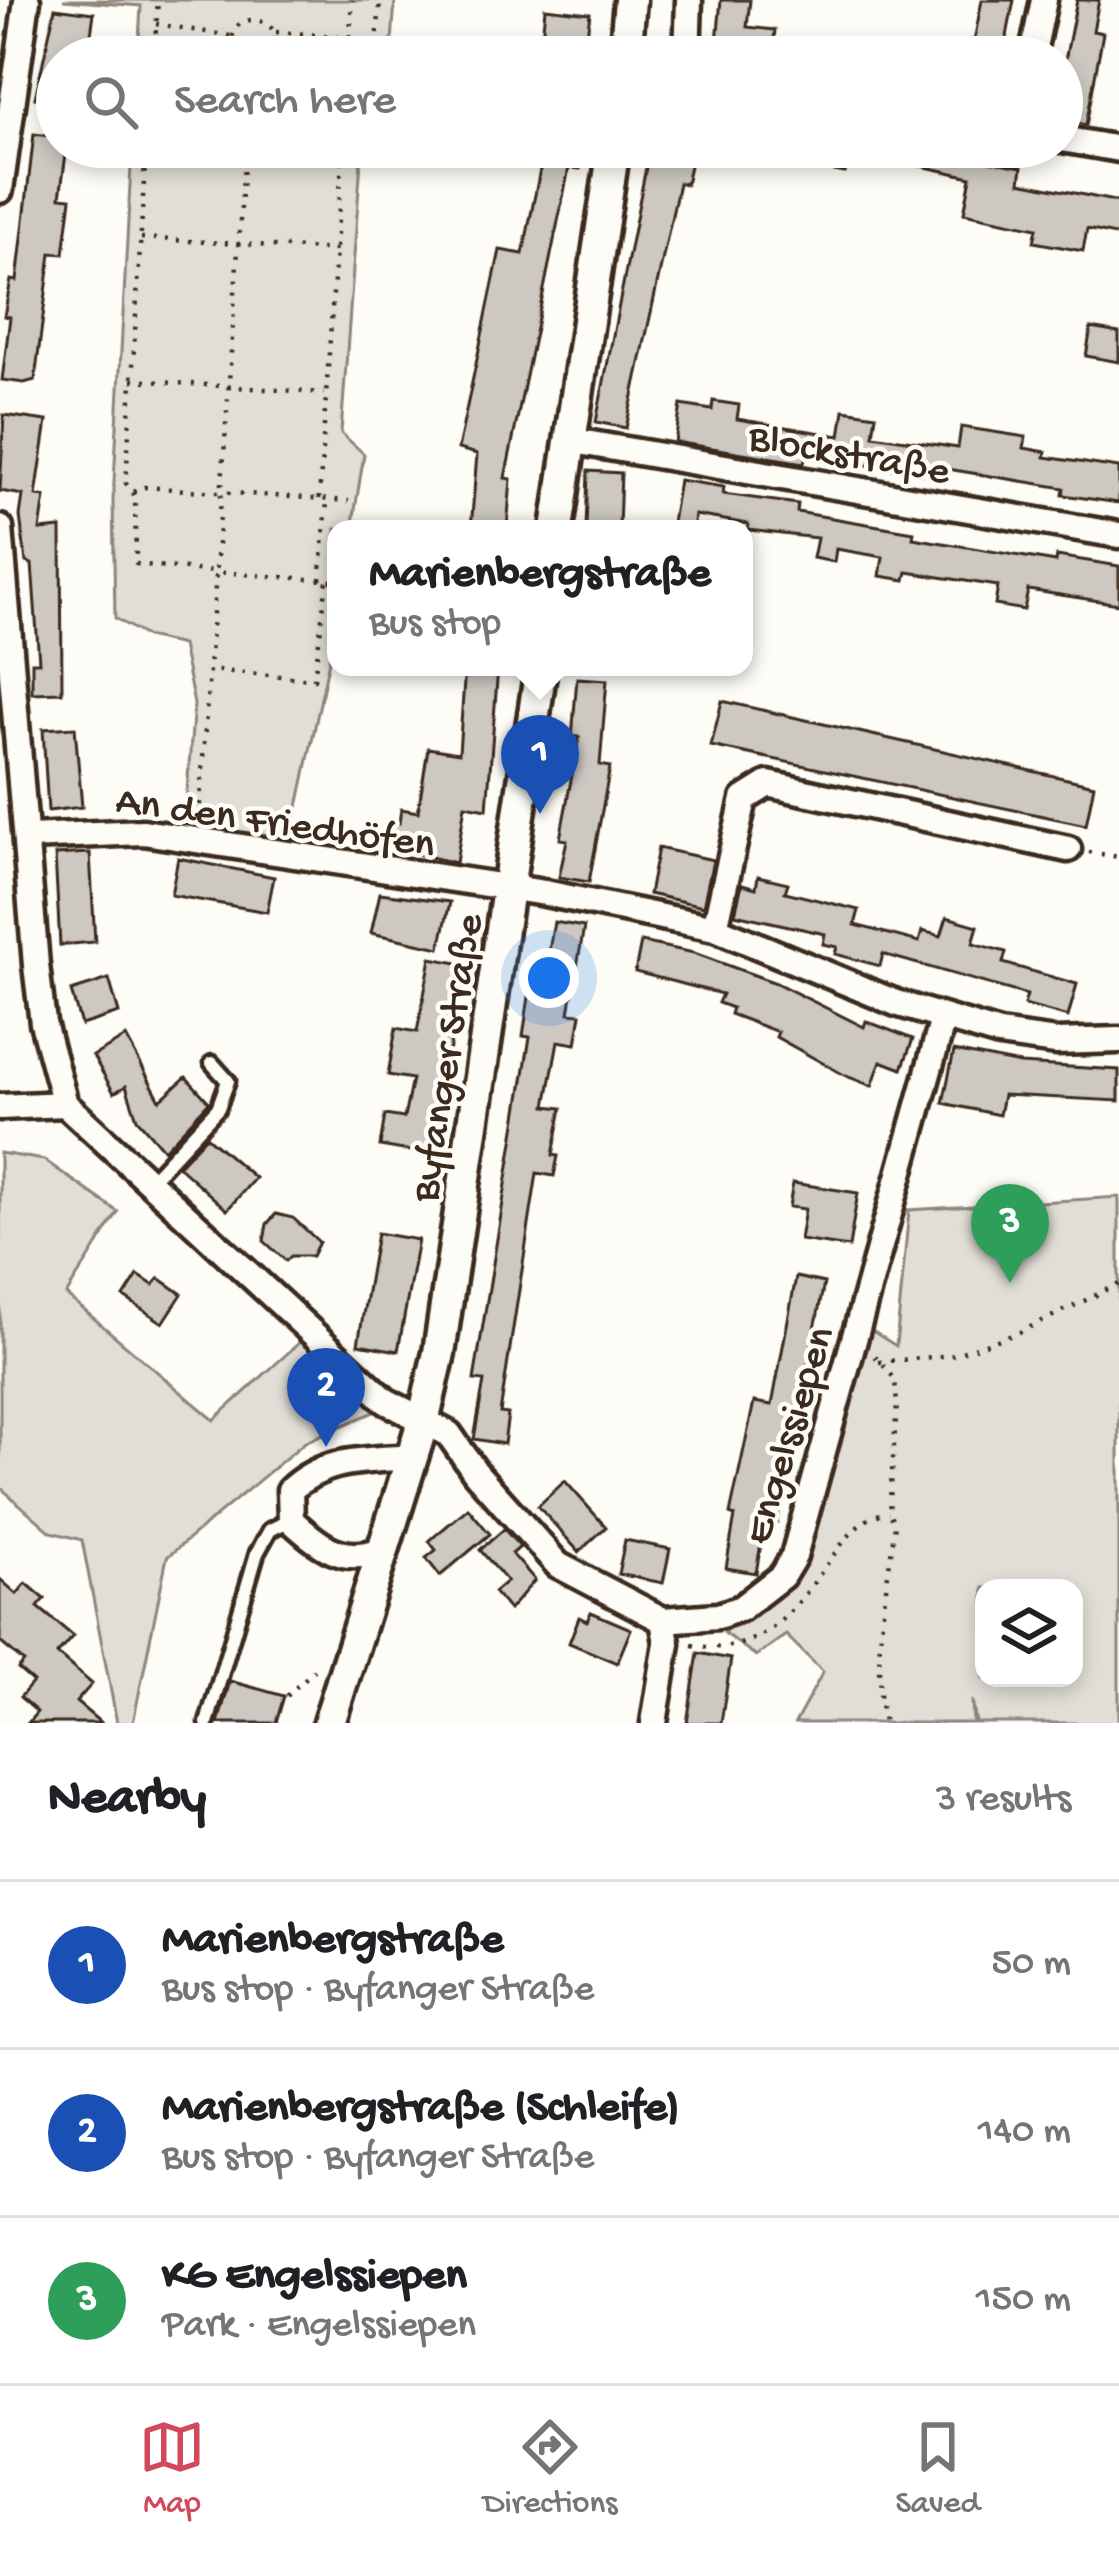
<!DOCTYPE html>
<meta charset="utf-8">
<style>
body{margin:0;font-family:"Gochi Hand",sans-serif;background:#f6f6f6;color:#202124}
.controls{position:absolute;right:36px;bottom:36px;display:grid;overflow:hidden;border-radius:24px;box-shadow:0 6px 18px #0003}
.controls button{width:108px;height:108px;display:grid;place-items:center;padding:0;border:0;border-bottom:3px solid #e0e0e0;background:#fff;color:#202124;font:60px sans-serif}
.you{position:absolute;left:549px;top:978px;width:42px;height:42px;margin:-30px;border:9px solid #fff;border-radius:50%;background:#1a73e8;box-shadow:0 0 0 18px #1a73e833}
.badge{display:grid;place-items:center;width:78px;height:78px;border-radius:50%;background:#d1495b;color:#fff;font-size:39px;font-weight:700}
.pin{position:absolute;translate:-50% -99px;filter:drop-shadow(0 3px 6px #0008)}
.pin::after{content:'';position:absolute;top:63px;width:42px;height:36px;background:inherit;clip-path:polygon(0 0,100% 0,50% 100%)}
.popup{position:absolute;left:327px;top:520px;width:426px;height:156px;box-sizing:border-box;display:grid;place-content:center;border-radius:24px;background:#fff;filter:drop-shadow(0 3px 9px #0005);font-size:39px;white-space:nowrap;color:#757577}
.popup b{font-size:45px;color:#202124}
.popup::after{content:'';position:absolute;left:50%;top:100%;margin-left:-24px;border:24px solid transparent;border-top-color:#fff}
.list{margin:0;padding:0;list-style:none}
h2{display:flex;justify-content:space-between;align-items:center;height:156px;margin:0;padding:0 48px;font-size:51px}
h2 small{font-size:39px;font-weight:400;color:#757577}
.list li{display:grid;grid-template-columns:78px 1fr auto;gap:36px;align-items:center;box-sizing:border-box;height:168px;padding:0 48px;border-top:3px solid #e0e0e0}
.list b{display:block;font-size:45px;white-space:nowrap}
.list p{margin:0;font-size:39px;white-space:nowrap;color:#757577}
.list em{font-size:39px;font-style:normal;color:#757577}
.icon{flex:none;width:66px;height:66px;fill:none;stroke:currentColor;stroke-width:2;stroke-linecap:round;stroke-linejoin:round}
.map{position:relative;flex:none;width:1119px;height:1723px;overflow:hidden}
.search{position:absolute;background:#fff;box-shadow:0 6px 18px #0003;left:36px;right:36px;top:36px;height:132px;display:flex;align-items:center;gap:30px;box-sizing:border-box;padding:0 42px;border-radius:66px;color:#757577;font-size:45px}
.sheet{height:660px;background:#fff}
nav{display:flex;justify-content:space-around;align-items:center;box-sizing:border-box;height:168px;border-top:3px solid #e0e0e0;background:#fff;font-size:33px;color:#757577}
nav a{display:grid;justify-items:center;gap:6px}
nav .on{color:#d1495b}
.map>svg:first-child{display:block}
.green{fill:#e1ded7;stroke:#8e847a;stroke-width:3;fill-rule:evenodd}
.building{fill:#cdc8c2;stroke:#3b2a1e;stroke-width:3}
.lines{fill:none;stroke-linecap:round;stroke-linejoin:round}
.service-casing{stroke:#3b2a1e;stroke-width:21}
.minor-casing{stroke:#3b2a1e;stroke-width:33}
.tertiary-casing{stroke:#3b2a1e;stroke-width:39}
.path{stroke:#3b2a1e;stroke-width:4.5;stroke-dasharray:3 9;stroke-linecap:butt}
.service{stroke:#fdfcf7;stroke-width:12}
.minor{stroke:#fdfcf7;stroke-width:24}
.tertiary{stroke:#fdfcf7;stroke-width:30}
.labels{text-anchor:middle;stroke-width:9;stroke-linejoin:round;paint-order:stroke}
.street-label{font-size:42px;fill:#3b2a1e;stroke:#fdfcf7}
</style>
<div class="map">
<svg width="1119" height="1723" viewBox="0 0 1119 1723">
<rect width="100%" height="100%" fill="#fdfcf7"/>
<filter id="ink" filterUnits="userSpaceOnUse"><feTurbulence type="fractalNoise" baseFrequency=".00833" numOctaves="2"/><feDisplacementMap in="SourceGraphic" scale="24" xChannelSelector="R" yChannelSelector="G"/><feConvolveMatrix kernelMatrix="1 2 1 2 8 2 1 2 1" color-interpolation-filters="sRGB"/></filter>
<g filter="url(#ink)">
<g class="green">
<path d="M63,0H395L391,57H138L141,6Z"/>
<path d="M132,147H362L341,433L364,454L352,529H336V627L291,840L184,827L194,704L182,645L147,637L115,618L113,500Z"/>
<path d="M0,1153L44,1160L118,1212L66,1295L214,1420L300,1342L376,1411L305,1442L167,1557L133,1723H117L82,1540L51,1532L0,1487Z"/>
<path d="M1119,1197V1723H976L972,1700L973,1723H795L823,1672L786,1635L756,1656L724,1633L802,1551L866,1327L896,1346L909,1210ZM984,1588H1074V1678H984Z"/>
</g>
<g class="building">
<path d="M721,0H750L747,27L775,30L772,57L716,52Z"/>
<path d="M982,0H1014L1003,57H971Z"/>
<path d="M1077,0H1099L1093,31L1103,33L1086,125L1062,120V76Z"/>
<path d="M55,8L94,13L89,49L73,46L71,57H57V102L35,98Z"/>
<path d="M545,8L590,13L584,57H540Z"/>
<path d="M34,134L57,137V147H67L60,197L71,198L64,254L51,253L35,380L24,383L2,380L10,317L4,316L11,280L17,281Z"/>
<path d="M494,147H583L580,169L569,168L505,478L511,479L507,529H471L477,454L458,449L500,250L523,254L541,165L494,161Z"/>
<path d="M650,147H694L686,184L679,183L626,428L596,422Z"/>
<path d="M823,147H850L845,173L818,168Z"/>
<path d="M872,147H951L949,154L1022,167L1020,182L1119,202V236L1087,229L1083,251L1034,242L1037,228L964,213L971,177L871,155Z"/>
<path d="M1091,328L1119,333V362L1086,356Z"/>
<path d="M713,401L739,405L737,419L840,436L844,410L876,415L873,435L958,448L961,427L1026,437L1024,448L1046,452L1045,457L1119,468V503L1063,495L1064,488L923,465L922,474L806,455L804,463L675,442L681,405L712,410Z"/>
<path d="M4,415L47,421L36,496L45,497L40,530L61,528L62,692L32,693V662H39L32,564L26,562L20,516L23,495L0,491Z"/>
<path d="M588,471L621,473L619,529H586Z"/>
<path d="M679,480L724,487L723,494L798,504L797,512L914,532L913,538L1056,562L1057,556L1119,566V604L1028,590L1024,610L995,605L998,586L907,572L905,580L880,576L883,557L836,549L834,562L813,558L817,538L748,530V524L695,515L693,529H671Z"/>
<path d="M465,667H498L487,809L465,805L456,863L384,846L387,821L399,823L401,809L418,812L428,748L459,753Z"/>
<path d="M577,678L607,680L600,765L610,767L589,882L559,877L567,840L560,839L579,737H572Z"/>
<path d="M722,701L1094,785L1086,825L711,746Z"/>
<path d="M75,727L82,807L48,811L43,729Z"/>
<path d="M658,848L713,860L703,906L649,894Z"/>
<path d="M90,853L95,942L60,945L55,855Z"/>
<path d="M178,858L274,877L267,912L171,895Z"/>
<path d="M758,876L788,883L785,892L859,910L855,925L919,942L922,931L941,936L947,917L978,926L973,943L1006,952L1003,963L1077,984L1068,1017L1024,1005L1027,995L883,954L880,966L835,954L837,947L823,944L825,934L735,914L742,884L756,888Z"/>
<path d="M380,893L450,902L440,948L371,933Z"/>
<path d="M554,922L584,927L569,1013L581,1014L576,1044L558,1041L546,1106L562,1108L553,1155L558,1156L554,1176L537,1173L500,1413L508,1414L504,1444L474,1439L484,1381L474,1380L530,1037L523,1036L532,977L544,979Z"/>
<path d="M641,942L694,953L776,983L864,1027L866,1021L913,1039L902,1069L881,1061L872,1086L846,1076L776,1037L778,1032L730,1014L732,1008L718,1003L722,994L635,972Z"/>
<path d="M431,958L463,964L433,1155L380,1146L385,1115L404,1118L412,1079L388,1075L396,1028L417,1032Z"/>
<path d="M109,979L119,1013L81,1025L71,991Z"/>
<path d="M126,1037L160,1100L186,1077L209,1102L164,1150L137,1119L126,1086L114,1093L93,1056Z"/>
<path d="M954,1051L1020,1064L1119,1070V1101L1003,1095L999,1115L943,1103Z"/>
<path d="M206,1136L255,1178L227,1210L178,1166Z"/>
<path d="M793,1183L858,1193L849,1247L800,1240L805,1209L789,1207Z"/>
<path d="M276,1214L293,1218L319,1242L312,1256H291L286,1261L264,1241L267,1224Z"/>
<path d="M377,1233L418,1240L398,1351L358,1344Z"/>
<path d="M138,1275L153,1285L159,1278L182,1294L163,1323L124,1297Z"/>
<path d="M796,1277L824,1283L777,1522L765,1520L756,1573L726,1568L735,1516L730,1514L754,1402L772,1405Z"/>
<path d="M565,1481L606,1527L579,1552L538,1506Z"/>
<path d="M468,1508L490,1534L440,1576L426,1558L436,1550L429,1541Z"/>
<path d="M504,1529L520,1547L512,1554L535,1580L509,1610L494,1592L507,1581L480,1550Z"/>
<path d="M625,1540L670,1549L663,1583L618,1574Z"/>
<path d="M0,1579L17,1594L26,1583L45,1599L38,1607L73,1636L57,1654L92,1684L76,1702L101,1723H28L37,1712L20,1697L33,1682L18,1669L24,1662L0,1642Z"/>
<path d="M591,1612L631,1629L617,1663L569,1643L579,1617L587,1621Z"/>
<path d="M698,1653L731,1659L721,1723H687Z"/>
<path d="M230,1681L284,1696L276,1723H218Z"/>
</g>
<g class="lines">
<defs>
<g id="service">
<path d="M149,1182L218,1108L228,1081L212,1063"/>
<path d="M207,1723L257,1553L270,1530L290,1520"/>
</g>
<g id="minor">
<path d="M687,57L689,0"/>
<path d="M1032,57L1044,0"/>
<path d="M1062,139L1119,149"/>
<path d="M0,190L27,0"/>
<path d="M568,440L1119,535"/>
<path d="M0,528L36,965L43,1023L65,1104L386,1401L449,1434L476,1473L558,1565L663,1620L718,1616L741,1608L782,1576L794,1556L943,1019"/>
<path d="M29,837L143,832L545,893L715,928L896,1003L999,1034L1056,1042L1119,1040"/>
<path d="M715,928L744,799L768,784L1068,849"/>
<path d="M0,1107L65,1104"/>
<path d="M381,1550C343,1565 319,1546 291,1520L290,1490C325,1457 367,1461 412,1457"/>
<path d="M654,1723L667,1643L663,1620"/>
</g>
<g id="tertiary">
<path d="M625,57L630,0"/>
<path d="M557,529L614,147"/>
<path d="M329,1723L423,1422L439,1353L541,667"/>
</g>
</defs>
<use href="#service" class="service-casing"/>
<use href="#minor" class="minor-casing"/>
<use href="#tertiary" class="tertiary-casing"/>
<g class="path">
<path d="M156,24L231,36"/>
<path d="M276,32L350,37L349,57"/>
<path d="M350,37L352,0"/>
<path d="M276,43L298,57"/>
<path d="M154,57L158,0"/>
<path d="M191,57L231,36"/>
<path d="M243,57L232,43C232,0 301,24 264,57"/>
<path d="M376,57L380,0"/>
<path d="M146,147L126,483L135,497L136,564L216,572L209,670"/>
<path d="M180,147L342,156"/>
<path d="M245,147L216,572L336,581"/>
<path d="M141,238L336,250"/>
<path d="M132,380L324,393"/>
<path d="M133,492L144,487L349,501"/>
<path d="M319,499L343,147"/>
<path d="M320,580L327,502"/>
<path d="M199,817L209,670L314,679L327,581"/>
<path d="M1089,852L1119,857"/>
<path d="M875,1356L895,1379L897,1405L889,1513L895,1524C887,1590 871,1657 884,1723"/>
<path d="M879,1362L953,1355L1018,1333L1119,1284"/>
<path d="M692,1645C809,1667 824,1515 889,1513"/>
<path d="M287,1696L314,1670"/>
</g>
<use href="#service" class="service"/>
<use href="#minor" class="minor"/>
<use href="#tertiary" class="tertiary"/>
</g>
</g>
<g class="labels">
<g class="street-label">
<text transform="translate(850 450) rotate(10)" y="15">Blockstraße</text>
<text transform="translate(276 818) rotate(8)" y="15">An den Friedhöfen</text>
<text transform="translate(443 1057) rotate(-81)" y="15">Byfanger Straße</text>
<text transform="translate(785 1434) rotate(-73)" y="15">Engelssiepen</text>
</g>
</g>
</svg>
<div class="controls">
<button><svg class="icon" aria-label="layers" viewBox="0 0 24 24"><path d="M12 4l9 5-9 5-9-5zM3 14l9 5 9-5"/></svg></button>
</div>
<div class="you"></div>
<div class="pin badge" style="left:540px;top:814px;background:#1a4fb4">1</div>
<div class="popup"><b>Marienbergstraße</b>Bus stop</div>
<div class="pin badge" style="left:326px;top:1447px;background:#1a4fb4">2</div>
<div class="pin badge" style="left:1010px;top:1283px;background:#2e9e5b">3</div>
<div class="search"><svg class="icon" aria-label="search" viewBox="0 0 24 24"><circle cx="10" cy="10" r="6"/><path d="M15 15l6 6"/></svg>Search here</div>
</div>
<section class="sheet">
<h2>Nearby<small>3 results</small></h2>
<ul class="list">
<li><span class="badge" style="background:#1a4fb4">1</span><div><b>Marienbergstraße</b><p>Bus stop · Byfanger Straße</p></div><em>50 m</em></li>
<li><span class="badge" style="background:#1a4fb4">2</span><div><b>Marienbergstraße (Schleife)</b><p>Bus stop · Byfanger Straße</p></div><em>140 m</em></li>
<li><span class="badge" style="background:#2e9e5b">3</span><div><b>KG Engelssiepen</b><p>Park · Engelssiepen</p></div><em>150 m</em></li>
</ul>
</section>
<nav>
<a class="on"><svg class="icon" aria-label="map" viewBox="0 0 24 24"><path d="M3 6l6-2 6 2 6-2v14l-6 2-6-2-6 2zM9 4v14M15 6v14"/></svg>Map</a>
<a><svg class="icon" aria-label="directions" viewBox="0 0 24 24"><path d="M12 3l9 9-9 9-9-9zM9 14v-3h6M13 9l2 2-2 2"/></svg>Directions</a>
<a><svg class="icon" aria-label="saved" viewBox="0 0 24 24"><path d="M7 4h10v16l-5-4-5 4z"/></svg>Saved</a>
</nav>
